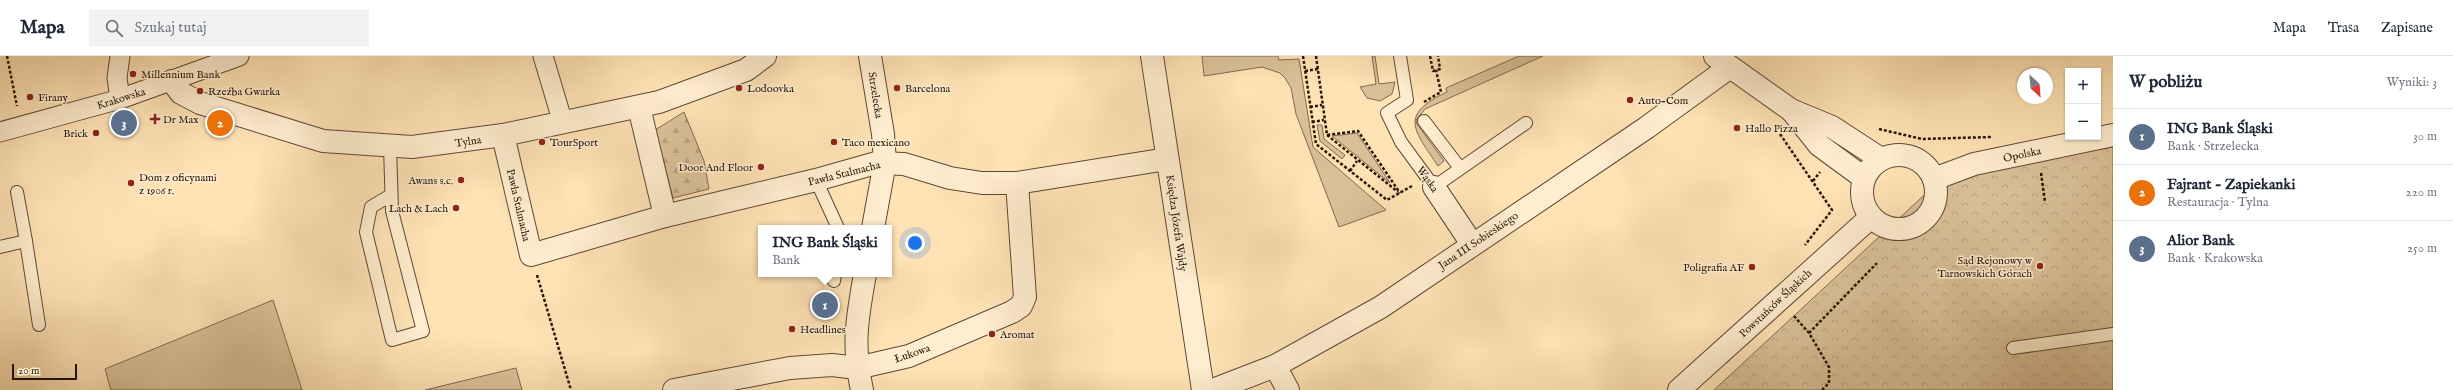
<!DOCTYPE html>
<html lang="pl">
<meta charset="utf-8">
<style>
body{margin:0;font-family:"IM FELL English",serif;background:#f2f2f3;color:#1f2937}
.controls{position:absolute;right:12px;top:12px;display:grid;overflow:hidden;border-radius:0px;box-shadow:0 1px 3px #0004}
.controls button{width:36px;height:36px;display:grid;place-items:center;padding:0;border:0;border-bottom:1px solid #e0e1e3;background:#fff;color:#1f2937;font:20px sans-serif}
.compass{position:absolute;left:2017px;top:12px;width:36px;height:36px;border-radius:50%;background:#fff;box-shadow:0 1px 3px #0004;rotate:154deg}
.scale{position:absolute;left:12px;bottom:10px;width:65px;box-sizing:border-box;padding-left:4px;border:2px solid #28150a;border-top:0;font-size:11px;line-height:14px;white-space:nowrap;color:#28150a;-webkit-text-stroke:3px #ffedcf;paint-order:stroke}
.you{position:absolute;left:915px;top:187px;width:14px;height:14px;margin:-10px;border:3px solid #fff;border-radius:50%;background:#1a73e8;box-shadow:0 0 0 6px #1a73e833}
.badge{display:grid;place-items:center;width:26px;height:26px;border-radius:50%;background:#0f766e;color:#fff;font-size:13px;font-weight:700}
.pin{position:absolute;translate:-50% -50%;border:2px solid #fff;box-shadow:0 1px 4px #0006}
.popup{position:absolute;left:758px;top:169px;width:134px;height:52px;box-sizing:border-box;display:grid;place-content:center;border-radius:0px;background:#fff;filter:drop-shadow(0 1px 3px #0005);font-size:13px;white-space:nowrap;color:#747a83}
.popup b{font-size:15px;color:#1f2937}
.popup::after{content:'';position:absolute;left:50%;top:100%;margin-left:-8px;border:8px solid transparent;border-top-color:#fff}
.list{margin:0;padding:0;list-style:none}
h2{display:flex;justify-content:space-between;align-items:center;height:52px;margin:0;padding:0 16px;font-size:17px}
h2 small{font-size:13px;font-weight:400;color:#747a83}
.list li{display:grid;grid-template-columns:26px 1fr auto;gap:12px;align-items:center;box-sizing:border-box;height:56px;padding:0 16px;border-top:1px solid #e0e1e3}
.list b{display:block;font-size:15px;white-space:nowrap}
.list p{margin:0;font-size:13px;white-space:nowrap;color:#747a83}
.list em{font-size:13px;font-style:normal;color:#747a83}
.icon{flex:none;width:22px;height:22px;fill:none;stroke:currentColor;stroke-width:2;stroke-linecap:round;stroke-linejoin:round}
.map{position:relative;flex:none;width:2113px;height:334px;overflow:hidden}
header{display:flex;align-items:center;gap:24px;box-sizing:border-box;height:56px;padding:0 20px;background:#fff;border-bottom:1px solid #e0e1e3}
header strong{font-size:19px}
nav{display:flex;gap:22px;margin-inline-start:auto;font-size:14px}
.search{width:280px;height:36px;background:#f2f2f3;display:flex;align-items:center;gap:10px;box-sizing:border-box;padding:0 14px;border-radius:0px;color:#747a83;font-size:15px}
main{display:flex}
aside{flex:1;background:#fff}
.map>svg:first-child{display:block}
.grass{fill:#dac098;stroke:#816a51}
.forest{fill:url(#forest-firs);stroke:#816a51}
.park{fill:url(#park-crowns);stroke:#816a51}
.lines{fill:none;stroke-linecap:round;stroke-linejoin:round}
.service-casing{stroke:#5e4835;stroke-width:14}
.pedestrian-casing{stroke:#5e4835;stroke-width:21}
.minor-casing{stroke:#5e4835;stroke-width:24}
.tertiary-casing{stroke:#5e4835;stroke-width:24}
.path{stroke:#28150a;stroke-width:2.5;stroke-dasharray:3 2;stroke-linecap:butt}
.service{stroke:#ffedcf;stroke-width:12}
.pedestrian{stroke:#ffedcf;stroke-width:19}
.minor{stroke:#ffedcf;stroke-width:22}
.tertiary{stroke:#ffedcf;stroke-width:22}
.poi-dot{fill:#8f2418;stroke:#ffedcf;stroke-width:1.5}
.labels{text-anchor:middle;stroke-width:3;stroke-linejoin:round;paint-order:stroke}
.poi-label{font-size:11px;fill:#28150a;stroke:#ffedcf;text-anchor:start}
.street-label{font-size:11px;fill:#28150a;stroke:#ffedcf}
</style>
<header>
<strong>Mapa</strong>
<div class="search"><svg class="icon" aria-label="search" viewBox="0 0 24 24"><circle cx="10" cy="10" r="6"/><path d="M15 15l6 6"/></svg>Szukaj tutaj</div>
<nav><a>Mapa</a><a>Trasa</a><a>Zapisane</a></nav>
</header>
<main>
<div class="map">
<svg width="2113" height="334" viewBox="0 0 2113 334">
<defs>
<pattern id="forest-firs" width="22" height="20" patternUnits="userSpaceOnUse"><rect width="22" height="20" fill="#dac098"/><path d="M5 1l3.5 6h-7zM16 11l3.5 6h-7z" fill="#bba482"/></pattern>
<pattern id="park-crowns" width="20" height="18" patternUnits="userSpaceOnUse"><rect width="20" height="18" fill="#dac098"/><path d="M2 6a3 3 0 1 1 6 0M12 15a3 3 0 1 1 6 0" fill="none" stroke="#bba482"/></pattern>
</defs>
<rect width="100%" height="100%" fill="#ffe3b5"/>
<filter id="stains"><feTurbulence type="fractalNoise" baseFrequency=".005" numOctaves="4"/><feColorMatrix values="0 0 0 0 .2 0 0 0 0 .09 0 0 0 0 .02 0 0 0 .5 -.17"/></filter>
<radialGradient id="worn" r=".72"><stop offset=".6" stop-color="#630" stop-opacity="0"/><stop offset="1" stop-color="#630" stop-opacity=".3"/></radialGradient>
<g class="grass">
<path d="M1202,0H1278L1279,4L1299,3L1313,91L1386,154L1339,171L1296,58L1291,32L1285,22L1280,17L1262,11L1204,20Z"/>
<path d="M1372,0H1375L1379,28L1395,26L1392,38L1380,45L1367,42L1360,31L1376,28Z"/>
<path d="M1519,0H1543L1425,53L1416,64L1417,68L1444,105L1438,110C1414,74 1398,59 1447,36L1446,32Z"/>
<path d="M1317,69H1322L1324,83L1345,99L1342,103L1320,85Z"/>
<path d="M1357,77L1390,127L1332,80Z"/>
<path d="M273,244L302,334H111L105,313Z"/>
<path d="M516,312L522,334H425Z"/>
</g>
<path class="forest" d="M684,56L704,105L709,133L673,142L655,74Z"/>
<path class="park" d="M2113,91V334H1714L1948,117Z"/>
<g class="lines">
<defs>
<g id="service">
<path d="M1400,0L1407,44L1387,57L1401,86L1434,131L1526,67"/>
<path d="M1424,65L1460,112"/>
<path d="M390,90L392,155L423,275L392,284L366,176L371,151L391,139"/>
<path d="M816,124L838,172"/>
<path d="M17,136L26,185"/>
<path d="M0,191L26,185L39,269"/>
<path d="M834,225L835,218"/>
<path d="M2013,292L2113,278"/>
</g>
<g id="pedestrian">
<path d="M543,0L563,67"/>
<path d="M120,43L117,22L120,0"/>
<path d="M0,76L120,43L239,0"/>
</g>
<g id="minor">
<path d="M870,0L883,78L885,106L873,172"/>
<path d="M1152,0L1203,334"/>
<path d="M1715,0L1791,54L1832,71L1881,103"/>
<path d="M172,25L181,37L200,47L323,85L412,91L503,79L659,46L746,14L765,0"/>
<path d="M639,51L665,160"/>
<path d="M1792,55L1819,89L1864,122"/>
<path d="M503,79L531,199L665,160L816,124L876,107L904,108L950,122L982,127H1017L1167,103"/>
<path d="M1434,131L1472,188"/>
<path d="M1275,310L1288,334"/>
<path d="M674,334L790,312L832,309L857,312L909,300L1012,256L1021,250L1025,241L1017,127"/>
<path d="M862,334C852,289 857,263 865,218"/>
<path d="M1213,334L1275,310L1381,251L1646,72L1730,11"/>
</g>
<g id="tertiary">
<circle cx="1899" cy="136" r="37"/>
<path d="M1934,123L1974,108L2113,79"/>
<path d="M1679,334L1871,161"/>
</g>
</defs>
<use href="#service" class="service-casing"/>
<use href="#pedestrian" class="pedestrian-casing"/>
<use href="#minor" class="minor-casing"/>
<use href="#tertiary" class="tertiary-casing"/>
<g class="path">
<path d="M7,0L17,50"/>
<path d="M1303,0L1316,88L1387,144L1412,130"/>
<path d="M1316,0L1327,79L1358,75L1400,137"/>
<path d="M1430,0L1433,15L1440,13L1438,0"/>
<path d="M1305,15L1318,13"/>
<path d="M1424,46L1441,36L1436,14"/>
<path d="M1310,51L1322,49"/>
<path d="M1312,66L1324,64"/>
<path d="M1879,73L1922,83L1991,81"/>
<path d="M1780,78L1832,154L1805,189"/>
<path d="M1327,79L1398,136"/>
<path d="M1350,115L1357,105"/>
<path d="M2041,117L2045,146"/>
<path d="M1813,125L1820,116"/>
<path d="M537,219L571,334"/>
<path d="M1794,260L1809,277L1829,311V327L1822,334"/>
<path d="M1809,277L1877,207"/>
</g>
<use href="#service" class="service"/>
<use href="#pedestrian" class="pedestrian"/>
<use href="#minor" class="minor"/>
<use href="#tertiary" class="tertiary"/>
</g>
<g class="poi-dot">
<circle cx="133" cy="18" r="4"/>
<circle cx="739" cy="32" r="4"/>
<circle cx="897" cy="32" r="4"/>
<circle cx="200" cy="35" r="4"/>
<circle cx="30" cy="41" r="4"/>
<circle cx="1630" cy="44" r="4"/>
<path d="M153 57h4v4h4v4h-4v4h-4v-4h-4v-4h4z"/>
<circle cx="1737" cy="72" r="4"/>
<circle cx="96" cy="77" r="4"/>
<circle cx="542" cy="86" r="4"/>
<circle cx="834" cy="86" r="4"/>
<circle cx="761" cy="111" r="4"/>
<circle cx="461" cy="124" r="4"/>
<circle cx="131" cy="127" r="4"/>
<circle cx="456" cy="152" r="4"/>
<circle cx="2040" cy="210" r="4"/>
<circle cx="1752" cy="211" r="4"/>
<circle cx="792" cy="273" r="4"/>
<circle cx="992" cy="278" r="4"/>
</g>
<g class="labels">
<g class="poi-label">
<text x="141" y="22">Millennium Bank</text>
<text x="747" y="36">Lodoovka</text>
<text x="905" y="36">Barcelona</text>
<text x="208" y="39">Rzeźba Gwarka</text>
<text x="38" y="45">Firany</text>
<text x="1638" y="48">Auto-Com</text>
<text x="163" y="67">Dr Max</text>
<text x="1745" y="76">Hallo Pizza</text>
<text x="88" y="81" text-anchor="end">Brick</text>
<text x="550" y="90">TourSport</text>
<text x="842" y="90">Taco mexicano</text>
<text x="753" y="115" text-anchor="end">Door And Floor</text>
<text x="139" y="125">Dom z oficynami<tspan x="139" dy="13">z 1906 r.</tspan></text>
<text x="453" y="128" text-anchor="end">Awans s.c.</text>
<text x="448" y="156" text-anchor="end">Lach &amp; Lach</text>
<text x="2032" y="208" text-anchor="end">Sąd Rejonowy w<tspan x="2032" dy="13">Tarnowskich Górach</tspan></text>
<text x="1744" y="215" text-anchor="end">Poligrafia AF</text>
<text x="800" y="277">Headlines</text>
<text x="1000" y="282">Aromat</text>
</g>
<g class="street-label">
<text transform="translate(876 39) rotate(81)" y="4">Strzelecka</text>
<text transform="translate(121 42) rotate(-17)" y="4">Krakowska</text>
<text transform="translate(468 85) rotate(-9)" y="4">Tylna</text>
<text transform="translate(2022 98) rotate(-12)" y="4">Opolska</text>
<text transform="translate(844 117) rotate(-14)" y="4">Pawła Stalmacha</text>
<text transform="translate(1428 123) rotate(55)" y="4">Wąska</text>
<text transform="translate(519 149) rotate(77)" y="4">Pawła Stalmacha</text>
<text transform="translate(1177 167) rotate(82)" y="4">Księdza Józefa Wajdy</text>
<text transform="translate(1478 184) rotate(-34)" y="4">Jana III Sobieskiego</text>
<text transform="translate(1775 247) rotate(-43)" y="4">Powstańców Śląskich</text>
<text transform="translate(912 297) rotate(-19)" y="4">Łukowa</text>
</g>
</g>
<rect width="100%" height="100%" filter="url(#stains)"/>
<rect width="100%" height="100%" fill="url(#worn)"/>
</svg>
<div class="controls">
<button>+</button>
<button>−</button>
</div>
<svg class="compass" viewBox="-18 -18 36 36"><path d="M0-13l5 13h-10z" fill="#e53935"/><path d="M0 13l5-13h-10z" fill="#747a83"/></svg>
<div class="scale">20 m</div>
<div class="you"></div>
<div class="pin badge" style="left:825px;top:249px;background:#5c6f8a">1</div>
<div class="popup"><b>ING Bank Śląski</b>Bank</div>
<div class="pin badge" style="left:220px;top:67px;background:#e8710a">2</div>
<div class="pin badge" style="left:124px;top:67px;background:#5c6f8a">3</div>
</div>
<aside>
<h2>W pobliżu<small>Wyniki: 3</small></h2>
<ul class="list">
<li><span class="badge" style="background:#5c6f8a">1</span><div><b>ING Bank Śląski</b><p>Bank · Strzelecka</p></div><em>30 m</em></li>
<li><span class="badge" style="background:#e8710a">2</span><div><b>Fajrant - Zapiekanki</b><p>Restauracja · Tylna</p></div><em>220 m</em></li>
<li><span class="badge" style="background:#5c6f8a">3</span><div><b>Alior Bank</b><p>Bank · Krakowska</p></div><em>250 m</em></li>
</ul>
</aside>
</main>
